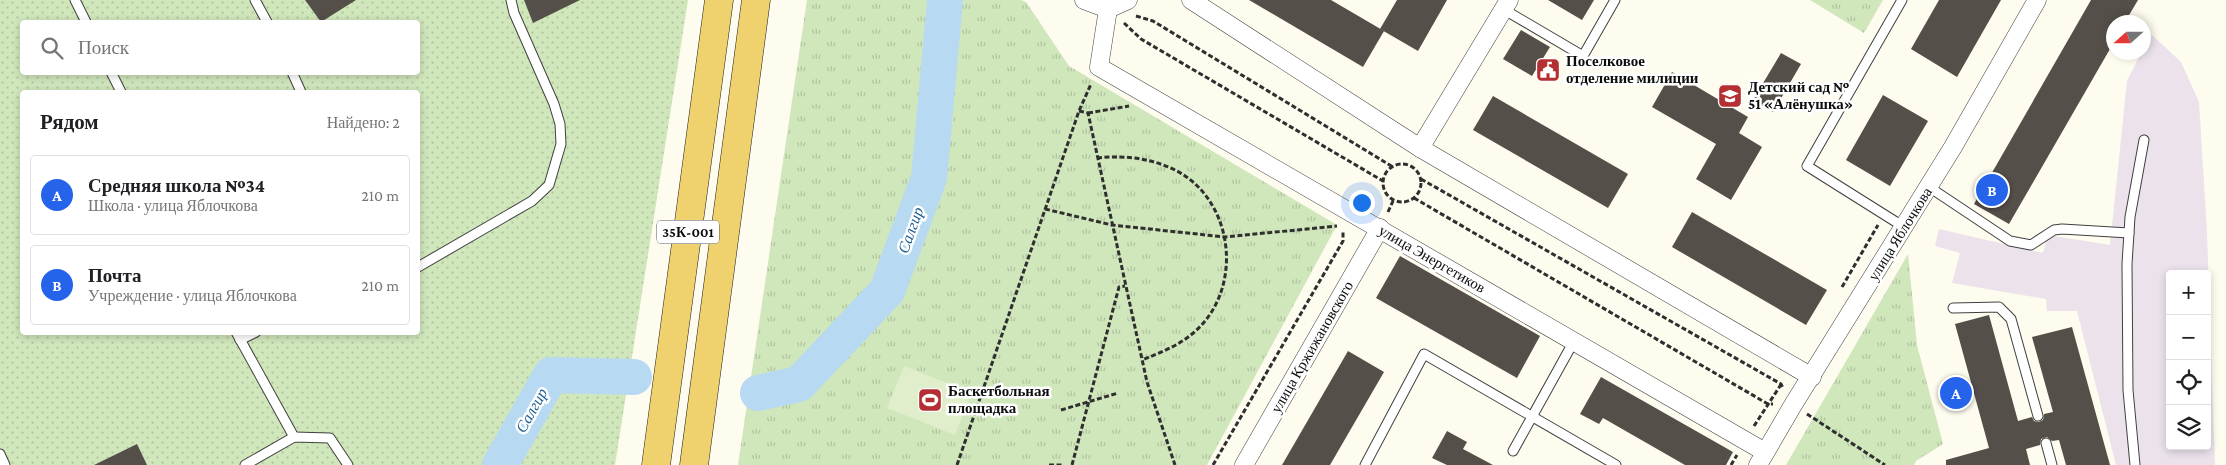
<!DOCTYPE html>
<html lang="ru">
<meta charset="utf-8">
<style>
body{margin:0;font-family:"Crimson Pro",serif;background:#f2f2f2;color:#202124}
.controls{position:absolute;right:15px;bottom:15px;display:grid;overflow:hidden;border-radius:5px;box-shadow:0 2px 8px #0003}
.controls button{width:45px;height:45px;display:grid;place-items:center;padding:0;border:0;border-bottom:1px solid #e0e0e0;background:#fff;color:#202124;font:25px sans-serif}
.compass{position:absolute;left:2106px;top:15px;width:45px;height:45px;border-radius:50%;background:#fff;box-shadow:0 2px 8px #0003;rotate:249deg}
.you{position:absolute;left:1361px;top:202px;width:18px;height:18px;margin:-12px;border:4px solid #fff;border-radius:50%;background:#1a73e8;box-shadow:0 0 0 8px #1a73e833}
.badge{display:grid;place-items:center;width:32px;height:32px;border-radius:50%;background:#2563eb;color:#fff;font-size:16px;font-weight:700}
.pin{position:absolute;translate:-50% -50%;border:2px solid #fff;box-shadow:0 1px 5px #0006}
.list{margin:0;padding:0;list-style:none}
h2{display:flex;justify-content:space-between;align-items:center;height:65px;margin:0;padding:0 20px;font-size:21px}
h2 small{font-size:16px;font-weight:400;color:#757577}
.list li{display:grid;grid-template-columns:32px 1fr auto;gap:15px;align-items:center;box-sizing:border-box;height:80px;margin:0 10px 10px;padding:0 10px;border:1px solid #e0e0e0;border-radius:5px}
.list b{display:block;font-size:19px;white-space:nowrap}
.list p{margin:0;font-size:16px;white-space:nowrap;color:#757577}
.list em{font-size:16px;font-style:normal;color:#757577}
.icon{flex:none;width:28px;height:28px;fill:none;stroke:currentColor;stroke-width:2;stroke-linecap:round;stroke-linejoin:round}
.map{position:relative;flex:none;width:2226px;height:465px;overflow:hidden}
.search{position:absolute;background:#fff;box-shadow:0 2px 8px #0003;left:20px;top:20px;width:400px;height:55px;display:flex;align-items:center;gap:12px;box-sizing:border-box;padding:0 18px;border-radius:5px;color:#757577;font-size:19px}
.panel{position:absolute;background:#fff;box-shadow:0 2px 8px #0003;left:20px;top:90px;width:400px;height:245px;border-radius:5px}
.map>svg:first-child{display:block}
.industrial{fill:#ebe2eb;fill-rule:evenodd}
.grass{fill:url(#grass-dots);fill-rule:evenodd}
.park{fill:url(#park-tufts)}
.pitch{fill:#e1eecc}
.lines{fill:none;stroke-linecap:round;stroke-linejoin:round}
.river{stroke:#b7daf2;stroke-width:36}
.building{fill:#554f4a}
.lane-casing{stroke:#404040;stroke-width:11}
.street-casing{stroke:#404040;stroke-width:19}
.primary-casing{stroke:#1e1e1e;stroke-width:29}
.path{stroke:#2f2f2f;stroke-width:3;stroke-dasharray:5 2.5;stroke-linecap:butt}
.lane{stroke:#fff;stroke-width:9}
.street{stroke:#fff;stroke-width:18}
.primary{stroke:#efd26e;stroke-width:28}
.labels{text-anchor:middle;stroke-width:5;stroke-linejoin:round;paint-order:stroke}
.shield{fill:#fff;stroke:#565656;stroke-width:1}
.shield-label{font-size:14px;font-weight:bold;fill:#0d0d0d}
.poi-label{font-size:15px;font-weight:bold;fill:#0d0d0d;stroke:#fff;text-anchor:start}
.street-label{font-size:15px;fill:#0d0d0d;stroke:#fff}
.water-label{font-size:16px;font-style:italic;fill:#1f6096;stroke:#fff}
</style>
<div class="map">
<svg width="2226" height="465" viewBox="0 0 2226 465">
<defs>
<pattern id="grass-dots" width="8" height="8" patternUnits="userSpaceOnUse" patternTransform="scale(1.25)"><rect width="8" height="8" fill="#d0e6bb"/><path d="M2 2h.1M6 6h.1" fill="none" stroke="#b1c4a0" stroke-width="1.8" stroke-linecap="round"/></pattern>
<pattern id="park-tufts" width="24" height="20" patternUnits="userSpaceOnUse" patternTransform="scale(1.25)"><rect width="24" height="20" fill="#d0e6bb"/><path d="M3 7l-1-3M5 7V3M7 7l1-3M15 17l-1-3M17 17v-4M19 17l1-3" fill="none" stroke="#b1c4a0"/></pattern>
</defs>
<rect width="100%" height="100%" fill="#fefbef"/>
<path class="industrial" d="M2151,34L2181,62L2199,102L2207,233L2215,465H2116L2077,311H2047L2046,299L1952,283L1960,253L1935,246L1939,229L2043,253L2048,235L2110,245L2127,81L2141,53L2144,52V48ZM2170,274H2207V446H2170Z"/>
<path class="grass" d="M0,0H688L615,465H0ZM22,22H418V72H22ZM22,92H418V332H22Z"/>
<g class="park">
<path d="M807,0H1021L1026,2L1069,66L1337,225L1207,465H738Z"/>
<path d="M1810,0H1883L1864,33Z"/>
<path d="M1908,254L1917,345L1943,444L1916,461L1914,465H1786Z"/>
</g>
<path class="pitch" d="M904,366L972,393L955,435L887,408Z"/>
<g class="lines">
<g class="river">
<path d="M758,393L799,384L887,291L929,178L945,0"/>
<path d="M500,465L551,375L634,377"/>
</g>
</g>
<g class="building">
<path d="M305,0H356L321,22Z"/>
<path d="M524,0H580L533,23Z"/>
<path d="M1249,0H1331L1384,31L1363,67Z"/>
<path d="M1397,0H1447L1418,51L1380,29Z"/>
<path d="M1548,0H1594L1582,20Z"/>
<path d="M1939,0H2001L1957,77L1911,49Z"/>
<path d="M2091,0H2138L2125,22H2114V42L2009,224L1974,204Z"/>
<path d="M1521,30L1550,47L1532,76L1503,59Z"/>
<path d="M1781,53L1801,64L1773,112L1753,100Z"/>
<path d="M1672,72L1748,117L1739,133L1762,147L1731,200L1696,179L1716,144L1652,107Z"/>
<path d="M1883,95L1928,121L1890,186L1846,160Z"/>
<path d="M1493,96L1628,174L1608,208L1473,130Z"/>
<path d="M1692,212L1827,290L1806,325L1672,247Z"/>
<path d="M1400,256L1540,336L1517,378L1376,298Z"/>
<path d="M1989,315L2018,421L2032,417L2034,421L2039,422L2043,420L2044,414L2053,412L2032,337L2072,327L2110,465H2066L2059,440L2052,441L2047,437L2041,439L2040,445L2026,449L2030,465H1946V460L1989,448L1955,324Z"/>
<path d="M1348,351L1384,372L1330,465H1282Z"/>
<path d="M1601,377L1733,452L1726,465H1685L1603,418L1599,424L1580,414Z"/>
<path d="M1447,431L1467,442L1463,449L1493,465H1447L1432,458Z"/>
<path d="M137,444L147,465H94Z"/>
</g>
<g class="lines">
<defs>
<g id="lane">
<path d="M75,0L86,22"/>
<path d="M255,0L267,22"/>
<path d="M1902,0L1807,166L1904,227"/>
<path d="M1503,9L1583,56L1615,0"/>
<path d="M111,72L121,92"/>
<path d="M292,72L301,92"/>
<path d="M1929,187L2010,241L2031,245L2054,230L2062,229L2129,233"/>
<path d="M418,267L532,201L549,185L561,144L560,124L554,104L514,13L511,0"/>
<path d="M1953,308L1999,307L2011,319L2038,416"/>
<path d="M236,332L294,437"/>
<path d="M240,340L256,332"/>
<path d="M2046,443L2052,465"/>
<path d="M1513,451L1574,341"/>
<path d="M0,454L5,465"/>
<path d="M245,465L294,437L330,438L348,465"/>
<path d="M1365,465L1424,354L1616,465"/>
<path d="M2135,465L2128,390L2127,264L2130,217L2144,140"/>
</g>
<g id="street">
<path d="M1084,0L1108,9"/>
<path d="M1191,0L1420,148L1812,377"/>
<path d="M1108,9L1099,67L1765,452"/>
<path d="M1108,9L1128,0"/>
<path d="M1420,148L1509,0"/>
<path d="M1244,465L1380,228"/>
<path d="M1758,465L1793,405L1953,147L2037,0"/>
</g>
<g id="primary">
<path d="M656,465L719,0"/>
<path d="M694,465L756,0"/>
</g>
</defs>
<use href="#lane" class="lane-casing"/>
<use href="#street" class="street-casing"/>
<use href="#primary" class="primary-casing"/>
<g class="path">
<path d="M1136,16L1153,21L1393,167"/>
<path d="M1124,23L1141,39L1383,181"/>
<path d="M1079,111L1088,113L1147,382L1175,465"/>
<path d="M1088,113L1129,106"/>
<path d="M1097,158C1123,155 1151,158 1175,170C1235,200 1245,291 1192,334C1178,346 1159,353 1142,360"/>
<circle cx="1402" cy="183" r="19"/>
<path d="M1421,179L1781,384L1783,388"/>
<path d="M1414,198L1768,404H1773"/>
<path d="M1045,209L1112,225L1225,237L1337,226"/>
<path d="M1388,212L1393,201"/>
<path d="M1842,287L1878,225"/>
<path d="M1061,410L1118,393"/>
<path d="M1807,414L1885,465"/>
<path d="M1754,426L1782,383"/>
<path d="M957,465L1079,111L1091,84"/>
<path d="M1049,465H1062"/>
<path d="M1072,465L1119,287L1125,286"/>
<path d="M1213,465L1343,241V230"/>
<path d="M1731,465L1737,455"/>
</g>
<use href="#lane" class="lane"/>
<use href="#street" class="street"/>
<use href="#primary" class="primary"/>
</g>
<defs>
<symbol id="civic-square" viewBox="-11 -11 22 22"><rect x="-9" y="-9" width="18" height="18" rx="4" fill="#b42f32" stroke="#fff"/><path d="M-.6-6.5H3V-4.5H.6V-3L4-1V1h2V6H-6V1h2V-1L-.6-3ZM-1.2 2.5V6h2.4V2.5Z" fill="#fff"/></symbol>
<symbol id="school-square" viewBox="-11 -11 22 22"><rect x="-9" y="-9" width="18" height="18" rx="4" fill="#b42f32" stroke="#fff"/><path d="M0-5L7-2L0 1L-7-2ZM-4 1L0 2.5L4 1V4Q0 6-4 4Z" fill="#fff"/></symbol>
<symbol id="stadium-square" viewBox="-11 -11 22 22"><rect x="-9" y="-9" width="18" height="18" rx="4" fill="#b42f32" stroke="#fff"/><path d="M0-5a6.5 5 0 1 0 0 10a6.5 5 0 1 0 0-10ZM-3.5-1.8h7v3.6h-7Z" fill="#fff"/></symbol>
</defs>
<g fill-rule="evenodd">
<use href="#civic-square" x="1534" y="56" width="28" height="28"/>
<use href="#school-square" x="1716" y="82" width="28" height="28"/>
<use href="#stadium-square" x="916" y="386" width="28" height="28"/>
</g>
<g class="labels">
<rect class="shield" x="657" y="220.5" width="62" height="23" rx="4"/>
<g class="shield-label">
<text x="688" y="237">35К-001</text>
</g>
<g class="poi-label">
<text x="1566" y="66">Поселковое<tspan x="1566" dy="17">отделение милиции</tspan></text>
<text x="1748" y="92">Детский сад №<tspan x="1748" dy="17">51 «Алёнушка»</tspan></text>
<text x="948" y="396">Баскетбольная<tspan x="948" dy="17">площадка</tspan></text>
</g>
<g class="street-label">
<text transform="translate(1900 234) rotate(-58)" y="5">улица Яблочкова</text>
<text transform="translate(1432 259) rotate(30)" y="5">улица Энергетиков</text>
<text transform="translate(1312 347) rotate(-60)" y="5">улица Кржижановского</text>
</g>
<g class="water-label">
<text transform="translate(910 230) rotate(-70)" y="6">Салгир</text>
<text transform="translate(531 410) rotate(-61)" y="6">Салгир</text>
</g>
</g>
</svg>
<div class="controls">
<button>+</button>
<button>−</button>
<button><svg class="icon" aria-label="locate" viewBox="0 0 24 24"><circle cx="12" cy="12" r="6"/><path d="M12 2v4M12 18v4M2 12h4M18 12h4"/></svg></button>
<button><svg class="icon" aria-label="layers" viewBox="0 0 24 24"><path d="M12 4l9 5-9 5-9-5zM3 14l9 5 9-5"/></svg></button>
</div>
<svg class="compass" viewBox="-18 -18 36 36"><path d="M0-13l5 13h-10z" fill="#e53935"/><path d="M0 13l5-13h-10z" fill="#757577"/></svg>
<div class="you"></div>
<div class="pin badge" style="left:1956px;top:393px">A</div>
<div class="pin badge" style="left:1992px;top:190px">B</div>
<div class="search"><svg class="icon" aria-label="search" viewBox="0 0 24 24"><circle cx="10" cy="10" r="6"/><path d="M15 15l6 6"/></svg>Поиск</div>
<section class="panel">
<h2>Рядом<small>Найдено: 2</small></h2>
<ul class="list">
<li><span class="badge">A</span><div><b>Средняя школа №34</b><p>Школа · улица Яблочкова</p></div><em>210 m</em></li>
<li><span class="badge">B</span><div><b>Почта</b><p>Учреждение · улица Яблочкова</p></div><em>210 m</em></li>
</ul>
</section>
</div>
